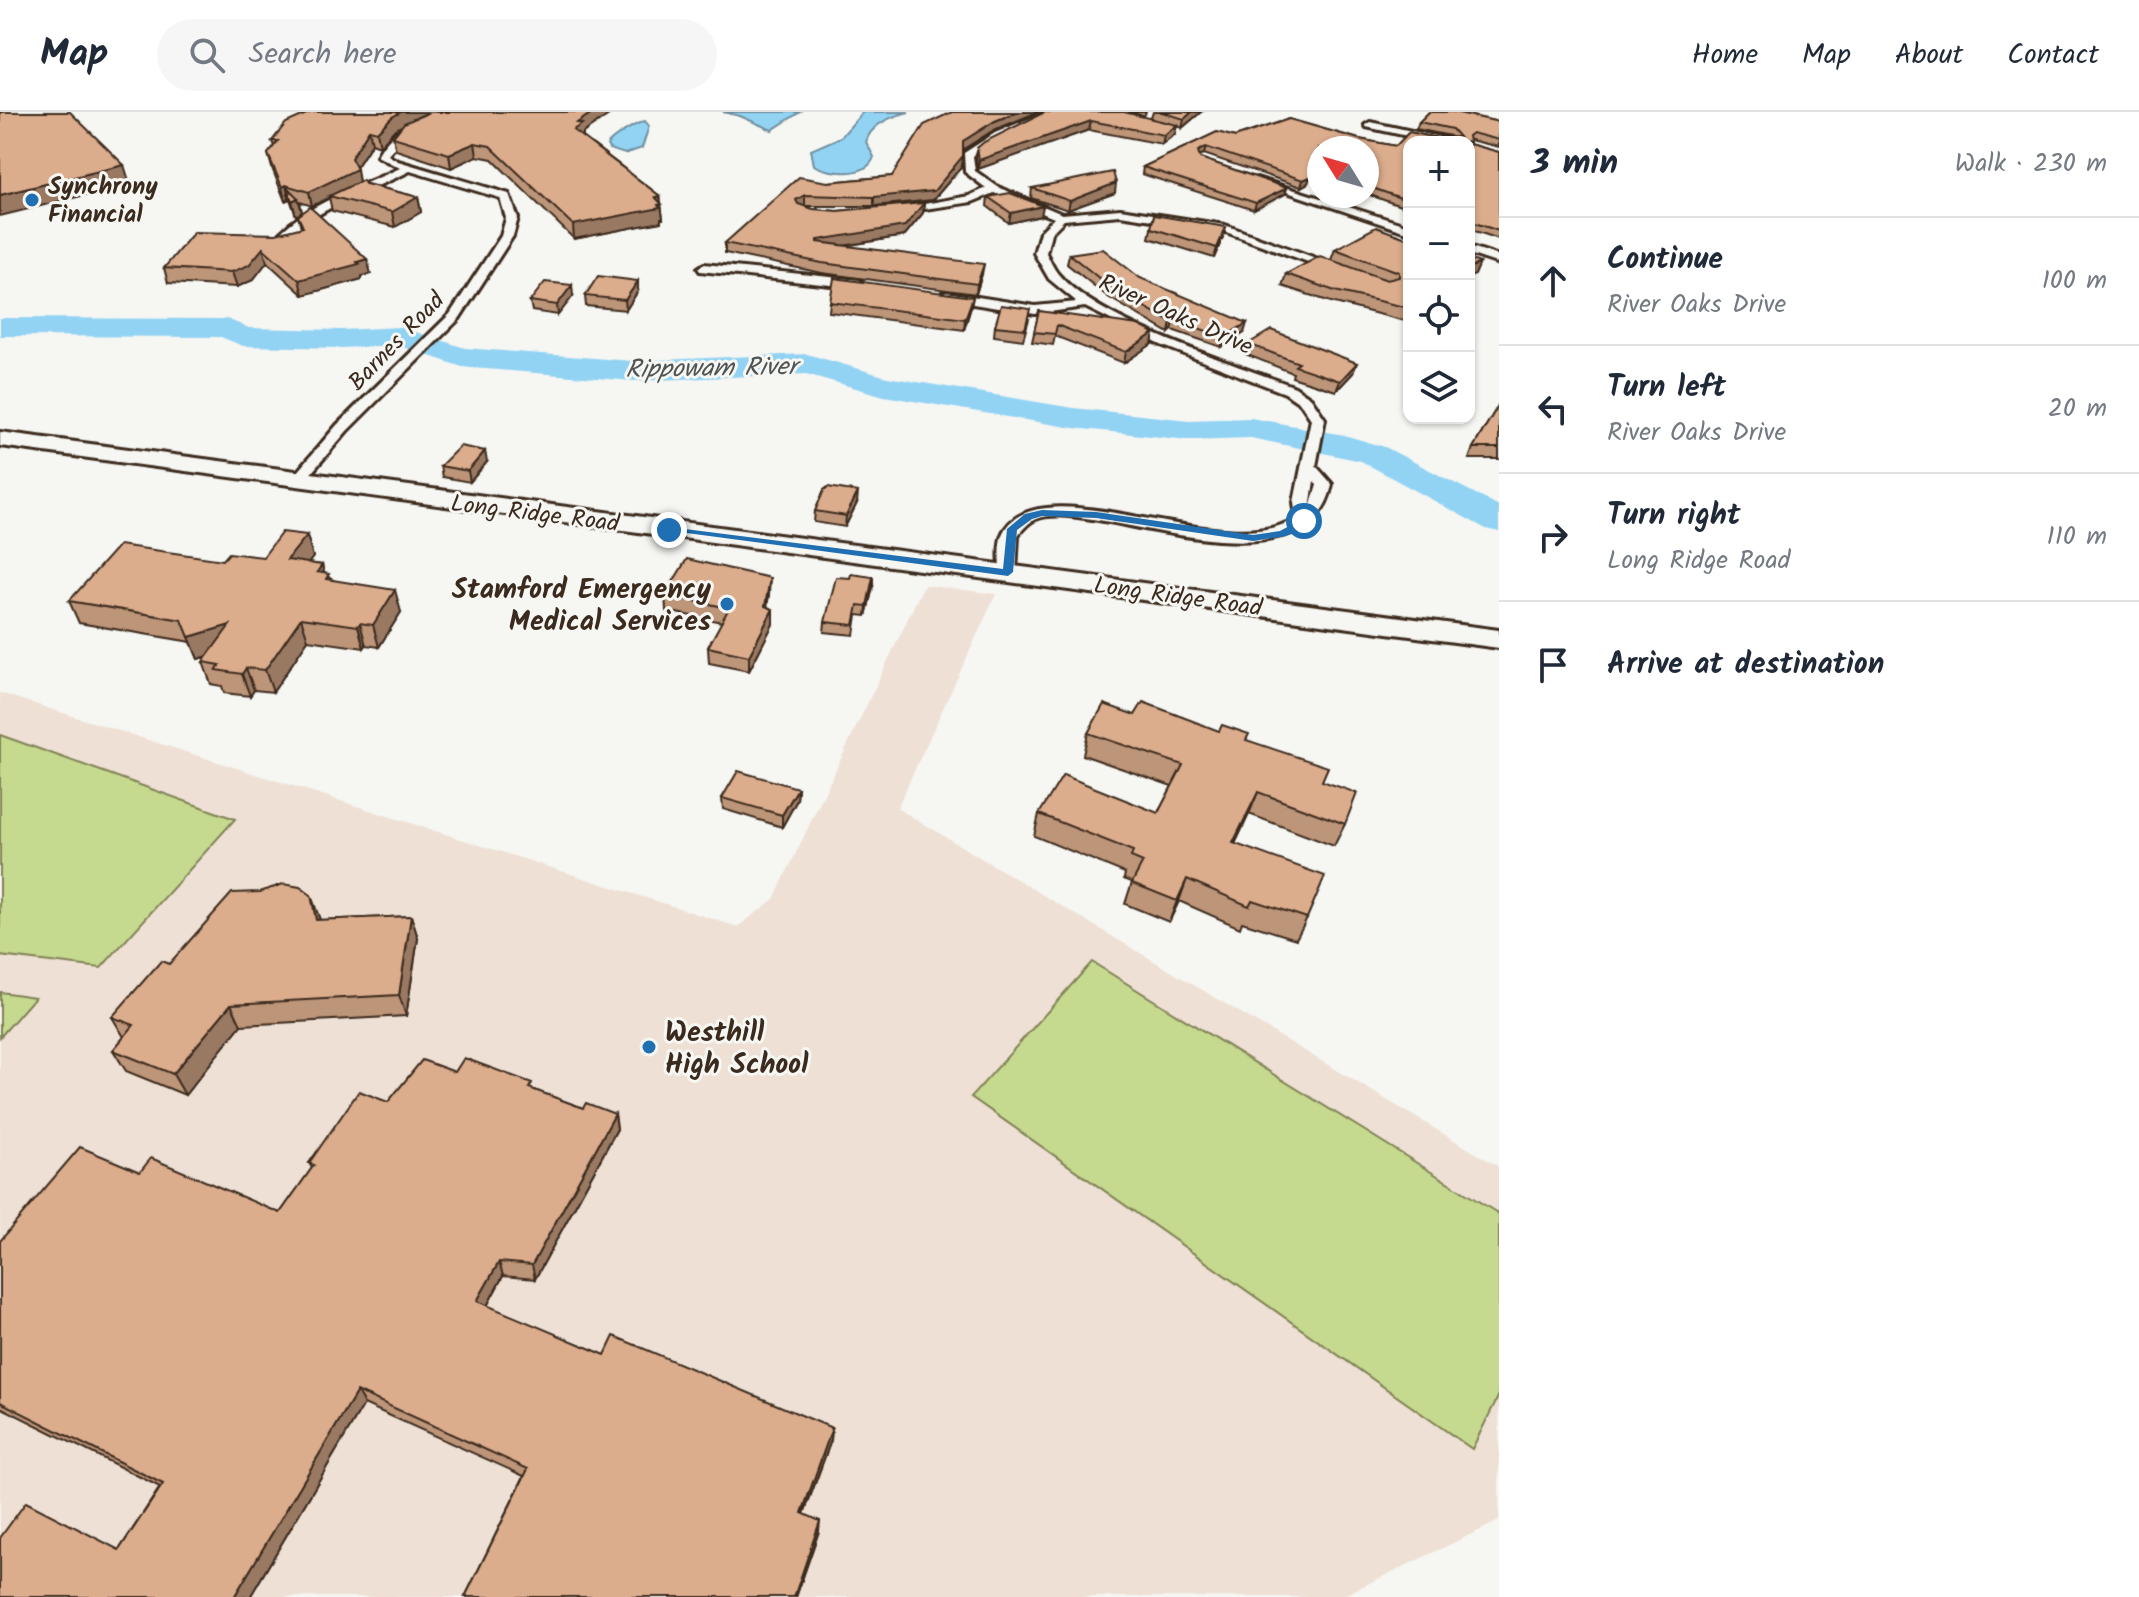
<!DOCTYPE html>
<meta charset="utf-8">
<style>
body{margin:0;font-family:Kalam,sans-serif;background:#f6f6f7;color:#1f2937}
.controls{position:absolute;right:24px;top:24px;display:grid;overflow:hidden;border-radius:16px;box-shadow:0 2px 6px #0004}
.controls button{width:72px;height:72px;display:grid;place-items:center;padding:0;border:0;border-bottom:2px solid #e0e1e3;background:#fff;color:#1f2937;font:40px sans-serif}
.compass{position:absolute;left:1307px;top:24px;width:72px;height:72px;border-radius:50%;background:#fff;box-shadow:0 2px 6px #0004;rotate:307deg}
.stop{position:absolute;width:24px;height:24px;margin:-18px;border:6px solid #1f6fb2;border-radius:50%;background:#fff}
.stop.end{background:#1f6fb2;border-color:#fff;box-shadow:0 2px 8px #0008}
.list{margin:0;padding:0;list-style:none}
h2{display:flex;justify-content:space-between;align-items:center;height:104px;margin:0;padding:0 32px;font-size:34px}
h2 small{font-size:26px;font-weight:400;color:#747a83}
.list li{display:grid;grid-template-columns:52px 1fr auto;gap:24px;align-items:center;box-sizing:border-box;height:128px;padding:0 32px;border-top:2px solid #e0e1e3}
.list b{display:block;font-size:30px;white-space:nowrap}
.list p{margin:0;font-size:26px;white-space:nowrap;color:#747a83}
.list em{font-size:26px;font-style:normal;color:#747a83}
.icon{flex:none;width:44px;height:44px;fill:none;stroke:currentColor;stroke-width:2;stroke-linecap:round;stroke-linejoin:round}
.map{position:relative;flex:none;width:1499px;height:1485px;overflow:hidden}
header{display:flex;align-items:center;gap:48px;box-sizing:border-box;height:112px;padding:0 40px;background:#fff;border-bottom:2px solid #e0e1e3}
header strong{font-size:38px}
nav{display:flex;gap:44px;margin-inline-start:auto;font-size:28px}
.search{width:560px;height:72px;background:#f6f6f7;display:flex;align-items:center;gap:20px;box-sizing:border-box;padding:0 28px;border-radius:44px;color:#747a83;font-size:30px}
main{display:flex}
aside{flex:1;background:#fff}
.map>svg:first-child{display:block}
.built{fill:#eee0d4}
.green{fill:#c6da8f;stroke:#808256;stroke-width:2}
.water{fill:#92d3f4;stroke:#6f8f9e;stroke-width:2}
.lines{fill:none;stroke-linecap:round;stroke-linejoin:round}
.river{fill:#92d3f4;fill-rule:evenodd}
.street-casing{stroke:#3b2a1e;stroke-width:6}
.primary-casing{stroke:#3b2a1e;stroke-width:6}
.street{fill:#f6f6f2;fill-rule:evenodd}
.primary{fill:#f6f6f2;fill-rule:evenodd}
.wall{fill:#bd9579;stroke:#3b2a1e;stroke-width:2}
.shaded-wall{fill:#9a7963;stroke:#3b2a1e;stroke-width:2}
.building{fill:#dcad8d;stroke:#3b2a1e;stroke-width:2}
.route{fill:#1f6fb2}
.poi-dot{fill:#1f6fb2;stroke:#f6f6f2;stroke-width:3}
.labels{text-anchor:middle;stroke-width:6;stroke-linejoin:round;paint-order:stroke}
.far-poi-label{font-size:24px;font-weight:bold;fill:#3b2a1e;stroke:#f6f6f2;text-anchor:start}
.far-street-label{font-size:24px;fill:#3b2a1e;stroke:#f6f6f2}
.far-water-label{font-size:26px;font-style:italic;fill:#515454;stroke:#f6f6f2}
.poi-label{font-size:28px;font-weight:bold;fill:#3b2a1e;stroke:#f6f6f2;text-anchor:end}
</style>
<header>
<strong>Map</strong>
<div class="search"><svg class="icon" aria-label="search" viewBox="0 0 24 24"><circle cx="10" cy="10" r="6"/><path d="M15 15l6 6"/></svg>Search here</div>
<nav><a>Home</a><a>Map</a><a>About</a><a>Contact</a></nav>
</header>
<main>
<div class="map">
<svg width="1499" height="1485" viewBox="0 0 1499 1485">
<rect width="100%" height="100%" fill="#f6f6f2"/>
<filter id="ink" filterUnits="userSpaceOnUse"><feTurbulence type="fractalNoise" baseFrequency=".0125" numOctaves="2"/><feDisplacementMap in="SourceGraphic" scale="16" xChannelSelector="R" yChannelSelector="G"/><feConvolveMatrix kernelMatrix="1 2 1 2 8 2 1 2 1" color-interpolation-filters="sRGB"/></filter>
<g filter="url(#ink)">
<path class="built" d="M924,473L996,482L897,696L1499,1055V1409L1340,1485H0V581L738,815L774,787Z"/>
<g class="green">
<path d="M0,623L235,707L101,856L0,844Z"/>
<path d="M1092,850L1499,1102V1283L1472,1337L971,985Z"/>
<path d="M0,880L35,885L0,925Z"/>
</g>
<g class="water">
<path d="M723,0H800L772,18L740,4Z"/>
<path d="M863,0H909C892,4 871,12 866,30L874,45C867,66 829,62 814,53L811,38L841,25Z"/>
<path d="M645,9L649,14L642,36L625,42L609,37L607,33C612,26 636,11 645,9Z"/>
</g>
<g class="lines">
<path class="river" d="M0,206L227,207L249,216L341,218L400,215L465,236L633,249L807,242L887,265L1073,296L1189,308L1251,306L1344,323L1385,335L1499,394V420L1486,417L1361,349L1251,326L1189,328L1073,316L884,284L806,262L633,269L462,255L397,233L341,236L243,234L221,225L0,224Z"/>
<defs>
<g id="street">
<path d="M440,0H455L405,22L388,43L398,49L509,82L518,106L513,124L459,207L347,319L301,373H291V367L337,313L450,202L501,124L506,106L500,86L410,59C368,80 312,97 281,133L271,131C301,93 358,76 400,56L377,44C391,17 413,9 440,0Z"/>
<path d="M1045,0H1058L981,37L973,44L975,59L998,75L1062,102L1120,97L1225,113L1343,156L1333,159L1223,119L1120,103L1064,108L1051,121L1046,141C1050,148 1053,156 1058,162C1099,211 1233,251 1295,275L1311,286L1325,307L1316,354L1332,372C1314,469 1151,414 1085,406C1071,404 1050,401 1036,407C1030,409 1022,418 1018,423L1016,460L1008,465L1000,460C1000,447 997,429 1005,417C1046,354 1226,452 1296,406L1294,390L1311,307L1301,292L1285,281L1161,233L1085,195L1035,202L942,187V181L946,180L1035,194L1077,190L1049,167L1034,141L1040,120L1054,106L994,81L972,90L897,101L891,98L969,84L986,76L965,60L964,41L995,21ZM1314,369L1317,373L1310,396Z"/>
<path d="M1370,10L1449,27L1454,30H1435L1366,15L1365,13Z"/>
<path d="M1257,66L1409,114V121L1257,70Z"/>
<path d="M1469,134L1499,144V152L1469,142Z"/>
<path d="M704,152L859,168L865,172L859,176L700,159L698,156Z"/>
</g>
<path id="primary" d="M0,320L1499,518V536L0,334Z"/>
</defs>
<use href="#street" class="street-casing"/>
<use href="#primary" class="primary-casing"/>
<use href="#street" class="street"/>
<use href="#primary" class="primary"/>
</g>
<g class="wall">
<path d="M311,0L583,21V25L660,84L663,107H661V110L574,127L492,47L477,44L451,56L396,38L393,25L402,14L394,18L380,34L372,31L356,56L359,70L418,85L421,100L395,115L332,99L329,85L312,94L300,90L302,100L296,104L290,87L285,89L272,56L268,42L274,35L272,29Z"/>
<path d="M952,0H1038L994,18L963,38L962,54L933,88L874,94H804L813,97L837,99L924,91L923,101L904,124L844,134L982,162L976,182L822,161L725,141V131L828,70L892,64Z"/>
<path d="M1045,0L1151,6L1153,0H1201L1182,16L1176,14L1175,22L1162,32L1089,18L978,57L976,45L977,36Z"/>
<path d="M1128,0H1146L1144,4Z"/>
<path d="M1429,0H1454L1499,10V35L1470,28L1469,30H1409V97L1367,82V36H1319V67L1309,66L1308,71L1301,75L1204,42L1199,44L1200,46L1287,76L1285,82L1254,98L1142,62L1143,55L1217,20L1235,25L1289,7L1359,27L1396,34L1409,20L1437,26H1451L1450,24L1416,17L1419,10Z"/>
<path d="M1469,30V32L1499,40V127L1469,117Z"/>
<path d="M1032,76L1115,81L1068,98L1031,86Z"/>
<path d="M988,85L1041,104L1009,111L987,94Z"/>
<path d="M1154,103L1223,125L1214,146L1149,126Z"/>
<path d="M298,104L371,162L362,164V167L303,183L267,150L253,168L237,175L168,171L164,156L301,116Z"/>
<path d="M1409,127V210L1331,190L1282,174L1286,162L1331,148L1335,137Z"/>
<path d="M1069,142L1140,166L1244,221L1221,235L1172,218L1169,221L1108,185L1067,152Z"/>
<path d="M638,179L626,198L586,194L585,184Z"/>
<path d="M573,184L558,203L532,199L530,189Z"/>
<path d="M830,190L971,195L964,218L829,200Z"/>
<path d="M1039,199L1154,221L1152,232L1124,251L1055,224L1053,233L1032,230Z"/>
<path d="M1029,207L1023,228L994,224L995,214Z"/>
<path d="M1248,232L1353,261L1336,279L1292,265L1293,261L1245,242Z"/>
<path d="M1499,292V347H1469L1473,336Z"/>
<path d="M487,350L470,370L442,365L440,354Z"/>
<path d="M857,391L845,415L814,410L815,399Z"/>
<path d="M307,423L313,445L308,451L322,453L324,461L331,467L401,500L379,535L366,533L364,536L308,528L273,580L254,578L250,584L224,581L222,574L211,572L203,550L207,544L198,547L191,530L79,511L69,489L223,448L263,445Z"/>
<path d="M873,475L866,504L857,503L854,523L824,520L825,510Z"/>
<path d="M769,482L767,495L773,512L749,559L709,551L708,535L722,510L666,499L665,483Z"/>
<path d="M1135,603L1246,628L1322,669L1345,712L1334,734L1249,702L1235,732L1307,806L1296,827L1242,810L1240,816L1179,789L1169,810L1125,792L1132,770L1124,767L1125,761L1034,724L1039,702L1158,701L1172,674L1083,643L1088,621Z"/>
<path d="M798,676L797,688L782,715L723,697L722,686Z"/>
<path d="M411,804L418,826L406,904L241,913L185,983L126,959L113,938L124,925L112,905L169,852L319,805L320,808Z"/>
<path d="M455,960L534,978L583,996L615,1002L617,1017L535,1167L503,1164L487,1194L605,1243L832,1316L831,1328L804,1402L819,1419L796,1485H465L524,1364L364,1292L250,1485H0L119,1438L160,1375L0,1295V1129L140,1060L280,1101L312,1056L309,1051L388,990Z"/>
</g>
<g class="shaded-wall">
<path d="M401,0H431L420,4L394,18L380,34L377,20L392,5Z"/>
<path d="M593,0H613L583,21V25L573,18L577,11Z"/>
<path d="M1017,0H1038L994,18L962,38L963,29L995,9Z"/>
<path d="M1192,0H1201L1182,16L1184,7Z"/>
<path d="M1091,9L1089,18L978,57L979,48Z"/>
<path d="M1177,13L1175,22L1162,32L1164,23Z"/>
<path d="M369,18L372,31L355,57H357L359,71L312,94L309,80L351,46Z"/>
<path d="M475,31L477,44L451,56L449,42Z"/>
<path d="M1206,35L1204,42L1196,45L1198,39Z"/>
<path d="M963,44L962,54L933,88L874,94V85Z"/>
<path d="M124,53L130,72L0,104V83Z"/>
<path d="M1310,65L1308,71L1301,75L1303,68Z"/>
<path d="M1116,71L1115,81L1068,98L1070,89Z"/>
<path d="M286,73L289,87L285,89L282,75Z"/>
<path d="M1287,76L1285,82L1254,98L1256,91Z"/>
<path d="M805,83V93L796,98V88Z"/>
<path d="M660,84L663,107H661V110L574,127L573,113Z"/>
<path d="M418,85L421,100L395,115L392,100Z"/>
<path d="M298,86L302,100L296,104L292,89Z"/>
<path d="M924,91L923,101L904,124L818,138V128Z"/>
<path d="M1043,94L1041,104L1009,111L1011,101Z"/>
<path d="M1226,115L1223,125L1214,146L1217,136Z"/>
<path d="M263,136L267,150L253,168L237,175L232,160Z"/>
<path d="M367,147L371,162L362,164V167L303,183L299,168Z"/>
<path d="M1480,151L1475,163L1469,165V156Z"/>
<path d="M984,152L982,162L976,182L977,172Z"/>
<path d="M638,169V179L626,198L625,188Z"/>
<path d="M572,173L573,184L558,203L557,193Z"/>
<path d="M973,185L971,195L964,218L965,207Z"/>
<path d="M1175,208L1172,218L1169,221L1171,210Z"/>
<path d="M1247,211L1244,221L1221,235L1224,225Z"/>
<path d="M1154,221L1152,232L1124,251L1126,240Z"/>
<path d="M1357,251L1353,261L1336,279L1340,269Z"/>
<path d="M485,339L487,350L470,370L468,359Z"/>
<path d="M858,380L857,391L845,415L846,404Z"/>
<path d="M307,423L313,445L294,470L287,448Z"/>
<path d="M322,453L328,475L317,460Z"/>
<path d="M873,465V475L866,504L867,494Z"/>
<path d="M770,466L769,482L765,510V494Z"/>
<path d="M395,478L401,500L379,535L373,513Z"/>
<path d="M773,497V512L749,559V544Z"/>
<path d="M301,506L308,528L273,580L265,558Z"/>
<path d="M360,511L366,533L364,536L358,514Z"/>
<path d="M230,513L238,535L198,547L189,525Z"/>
<path d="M246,556L254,578L250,584L242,562Z"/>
<path d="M798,676L797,688L782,715V703Z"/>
<path d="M1258,680L1249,702L1225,753L1233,731Z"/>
<path d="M1187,767L1179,789L1169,810L1177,789Z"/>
<path d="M311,783L319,805L324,830L316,808Z"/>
<path d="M411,804L418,826L406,904L399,883Z"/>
<path d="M231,892L241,913L185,983L173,962Z"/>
<path d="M615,1002L617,1017L535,1167L532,1153Z"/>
<path d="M499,1150L503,1164L482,1203L477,1189Z"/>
<path d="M357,1279L364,1292L250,1485H234Z"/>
<path d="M832,1316L831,1328L800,1412L802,1401Z"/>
<path d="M820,1409L819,1419L796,1485H794Z"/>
</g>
<g class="building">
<path d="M0,0H70L124,53L0,83Z"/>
<path d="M311,0H401L392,5L377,20L369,18L351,46L357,57L309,80L286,73L282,75L268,42L278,29H272L286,11Z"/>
<path d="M430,0H593L577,11L582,12L573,18L660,84L655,85L662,92L658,93L660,96L573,113L490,34L475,31L449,42L393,25L404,11Z"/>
<path d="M952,0H1017L995,9L963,29V44L934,79L874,85L805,83L796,88L798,92L813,97L837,99L924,91L905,114L818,128V130L984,152L977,172L822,151L725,131L799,65L828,70L892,64L924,13Z"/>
<path d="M1045,0H1124L1177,13L1164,23L1091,9L979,48L977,36L984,30Z"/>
<path d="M1162,0H1192L1184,7Z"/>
<path d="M1429,0H1454L1499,10V28L1472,21L1468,24L1469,30H1409V89L1367,74V36H1319V60H1312L1310,65L1303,68L1206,35L1198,39L1200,46L1287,76L1256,91L1143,55L1217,20L1235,25L1289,7L1359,27L1396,34L1409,20L1437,26L1459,25L1452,17L1419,10Z"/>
<path d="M1469,30V32L1499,40V119L1469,109Z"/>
<path d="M1113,60L1116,71L1070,89L1032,76Z"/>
<path d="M363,68L365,72L418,85L392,100L329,84Z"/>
<path d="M287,75L298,86L292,89Z"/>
<path d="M1010,81L1043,94L1011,101L988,85Z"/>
<path d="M310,95L367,147L357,150L359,152L299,168L263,136L249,153L232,160L164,156L194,120L276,122L303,115L298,104Z"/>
<path d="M1154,103L1226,115L1217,136L1151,116Z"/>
<path d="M1376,115L1409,127V196L1335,179L1286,162L1320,144L1387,168L1399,165V160L1335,137Z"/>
<path d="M1103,137L1140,166L1247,211L1224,225L1175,208L1171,210L1110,175L1069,142Z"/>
<path d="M1469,147L1480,151L1469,156Z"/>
<path d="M598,164L638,169L625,188L585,184Z"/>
<path d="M834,166L973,185L965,207L830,190Z"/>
<path d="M545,170L572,173L557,193L530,189Z"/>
<path d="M1001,193L1030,197L1025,217L995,214Z"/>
<path d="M1039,199L1138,213L1154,221L1126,240L1057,213L1055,222L1034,220Z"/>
<path d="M1271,218L1357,251L1340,269L1295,254L1299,251L1248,232Z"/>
<path d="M1499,292V336H1473Z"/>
<path d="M460,334L485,339L468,359L440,354Z"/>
<path d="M828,375L858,380L846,404L815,399L824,378Z"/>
<path d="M282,420L307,423L287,448L322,453L317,460L329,462L326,467L395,478L373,513L360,511L358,514L301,506L265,558L246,556L242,562L216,558L220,553L203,550L230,513L189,525L182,508L69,489L119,433L223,448L229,441L263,445Z"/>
<path d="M687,447L770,466L765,494L773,497L749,544L708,535L729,496L665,483Z"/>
<path d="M851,462L873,465L867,494L858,493L854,513L825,510L836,465L850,466Z"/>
<path d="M1143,590L1219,619L1222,613L1249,622L1246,628L1328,655L1322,669L1357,681L1345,712L1258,680L1233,731L1325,764L1307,806L1252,788L1249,794L1187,767L1177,789L1132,771L1143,750L1131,745L1133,739L1039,702L1063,663L1158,701L1183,653L1088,621L1104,592L1135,603Z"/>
<path d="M738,659L798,676L782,703L722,686Z"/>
<path d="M283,772L300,775L311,783L316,808L411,804L399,883L231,892L173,962L113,938L134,913L112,905L161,849L169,852L232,781L260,780Z"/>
<path d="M464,946L532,971L529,976L583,996L586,991L615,1002L532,1153L499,1150L477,1189L605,1243L614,1224L832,1316L802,1401L820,1409L794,1485H465L528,1357L357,1279L234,1485H0V1426L26,1390L119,1438L163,1372L0,1290V1129L80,1035L140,1060L151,1046L280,1101L314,1053L309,1051L359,979L388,990L422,948L455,960Z"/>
</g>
</g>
<path class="route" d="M1042,398L1096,400L1253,423L1280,419L1304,406L1309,409L1299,419L1286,424L1253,429L1096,406L1042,404L1032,407L1017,418L1013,460L1008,464L664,418L669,415L1003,457L1007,417L1025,402Z"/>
<g class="poi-dot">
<circle cx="32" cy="88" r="8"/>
<circle cx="727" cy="492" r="8"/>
<circle cx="649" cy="935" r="8"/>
</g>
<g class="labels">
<g class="far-poi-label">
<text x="48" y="82">Synchrony<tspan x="48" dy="28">Financial</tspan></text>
</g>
<g class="far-street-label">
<text transform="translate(1176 202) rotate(24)" y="8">River Oaks Drive</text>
<text transform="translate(396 229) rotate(-46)" y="8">Barnes Road</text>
<text transform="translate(535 401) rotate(7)" y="8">Long Ridge Road</text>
<text transform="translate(1178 484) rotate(8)" y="8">Long Ridge Road</text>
</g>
<g class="far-water-label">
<text transform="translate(711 255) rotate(-1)" y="9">Rippowam River</text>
</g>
<g class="poi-label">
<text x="711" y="486">Stamford Emergency<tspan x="711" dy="32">Medical Services</tspan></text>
<text x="665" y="929" text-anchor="start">Westhill<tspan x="665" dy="32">High School</tspan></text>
</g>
</g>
</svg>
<div class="controls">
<button>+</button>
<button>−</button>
<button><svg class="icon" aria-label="locate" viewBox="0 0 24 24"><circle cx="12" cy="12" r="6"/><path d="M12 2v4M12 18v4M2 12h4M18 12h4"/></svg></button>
<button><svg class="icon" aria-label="layers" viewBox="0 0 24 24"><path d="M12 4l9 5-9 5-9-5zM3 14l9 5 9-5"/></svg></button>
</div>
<svg class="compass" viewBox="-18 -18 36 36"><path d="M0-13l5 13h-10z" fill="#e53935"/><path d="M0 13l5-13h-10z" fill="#747a83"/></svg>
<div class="stop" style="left:1304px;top:409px"></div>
<div class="stop end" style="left:669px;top:418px"></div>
</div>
<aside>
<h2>3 min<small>Walk · 230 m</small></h2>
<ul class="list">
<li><svg class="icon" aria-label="ahead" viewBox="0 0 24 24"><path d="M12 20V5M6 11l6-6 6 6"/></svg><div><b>Continue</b><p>River Oaks Drive</p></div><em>100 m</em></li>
<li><svg class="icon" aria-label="left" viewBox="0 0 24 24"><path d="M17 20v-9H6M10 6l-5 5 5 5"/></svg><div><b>Turn left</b><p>River Oaks Drive</p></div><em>20 m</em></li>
<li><svg class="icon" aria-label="right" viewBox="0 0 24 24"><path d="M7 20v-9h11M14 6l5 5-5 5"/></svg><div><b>Turn right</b><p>Long Ridge Road</p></div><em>110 m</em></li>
<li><svg class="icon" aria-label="arrive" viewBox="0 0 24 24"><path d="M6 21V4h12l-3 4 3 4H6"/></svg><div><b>Arrive at destination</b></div></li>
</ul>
</aside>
</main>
